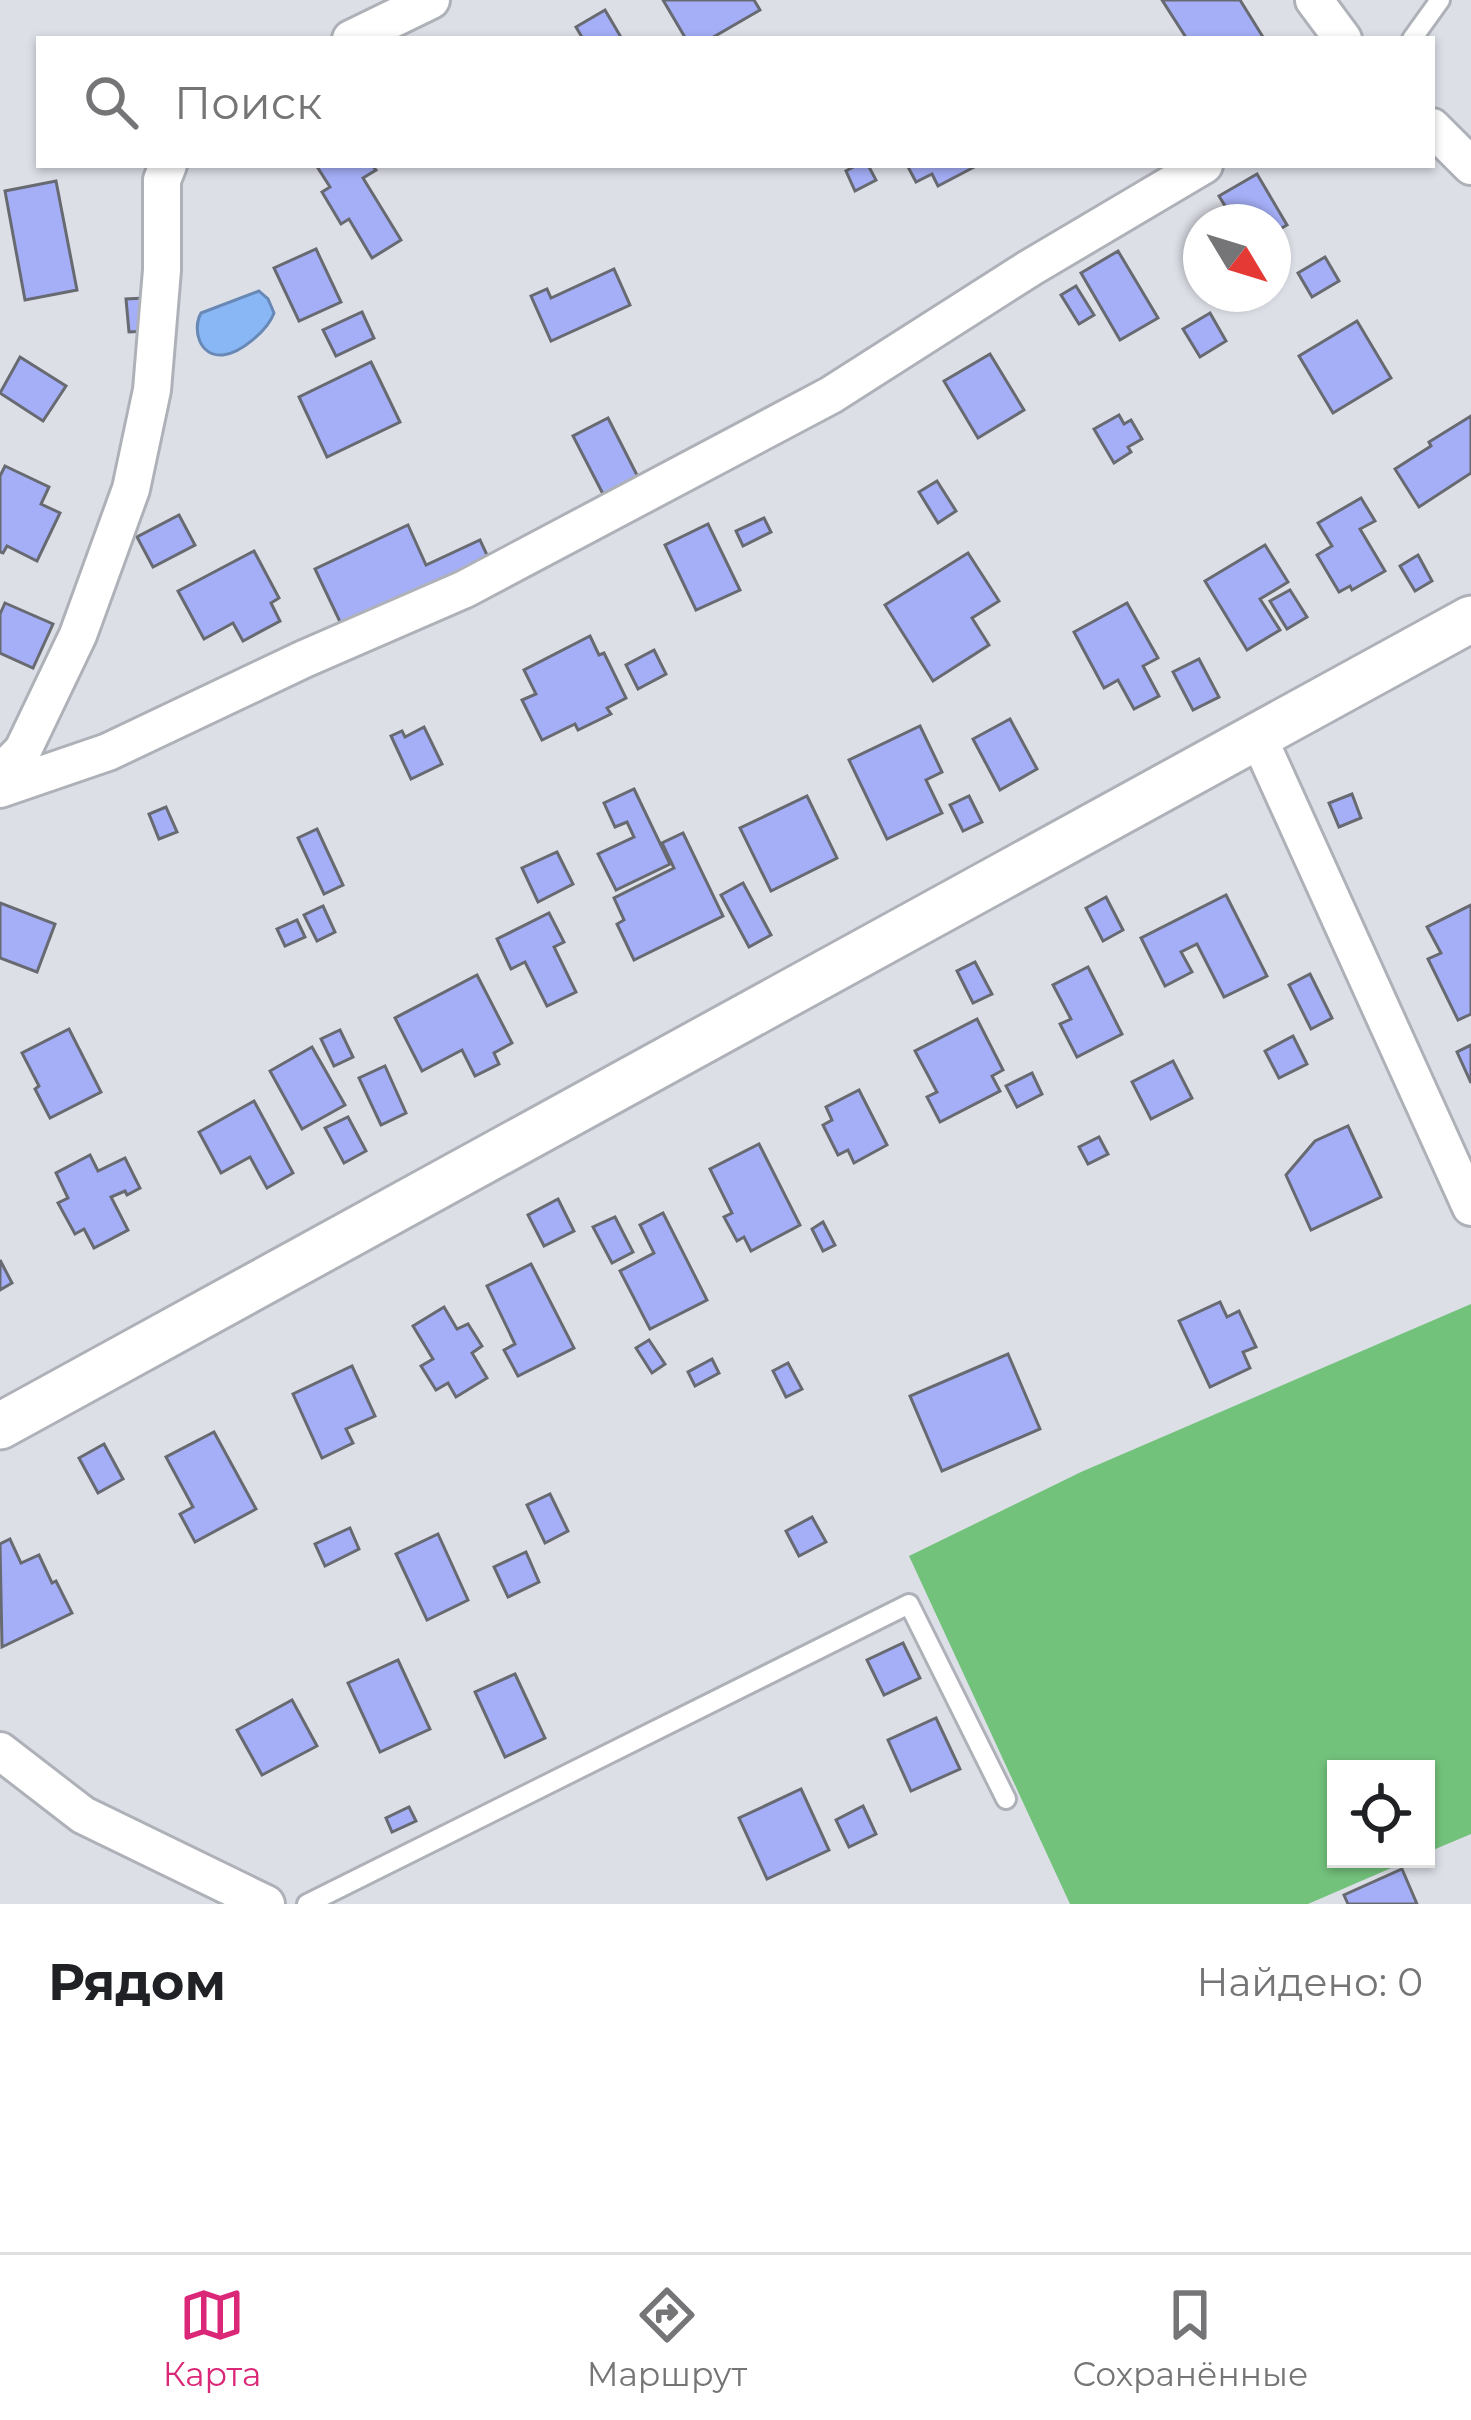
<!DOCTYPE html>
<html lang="ru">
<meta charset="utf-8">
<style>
body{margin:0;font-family:Montserrat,sans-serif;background:#f2f2f2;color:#202124}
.controls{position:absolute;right:36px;bottom:36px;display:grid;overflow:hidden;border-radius:0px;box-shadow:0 3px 9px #0004}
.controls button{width:108px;height:108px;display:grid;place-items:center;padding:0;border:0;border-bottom:3px solid #e0e0e0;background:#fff;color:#202124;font:60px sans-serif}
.compass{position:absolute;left:1183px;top:204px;width:108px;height:108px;border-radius:50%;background:#fff;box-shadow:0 3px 9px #0004;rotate:128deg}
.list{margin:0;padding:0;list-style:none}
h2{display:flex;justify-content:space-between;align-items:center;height:156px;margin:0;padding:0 48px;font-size:51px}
h2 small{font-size:39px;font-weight:400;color:#757577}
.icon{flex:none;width:66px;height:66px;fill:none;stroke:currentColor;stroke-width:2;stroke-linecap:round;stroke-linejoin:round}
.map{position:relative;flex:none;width:1471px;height:1904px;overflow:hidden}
.search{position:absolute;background:#fff;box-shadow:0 3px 9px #0004;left:36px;right:36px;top:36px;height:132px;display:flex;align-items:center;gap:30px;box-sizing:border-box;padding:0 42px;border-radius:0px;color:#757577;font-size:45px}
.sheet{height:348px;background:#fff}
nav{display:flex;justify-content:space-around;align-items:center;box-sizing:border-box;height:168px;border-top:3px solid #e0e0e0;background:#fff;font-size:33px;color:#757577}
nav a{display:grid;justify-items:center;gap:6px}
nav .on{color:#db2777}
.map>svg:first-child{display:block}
.green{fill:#73c27c}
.water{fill:#89b7f6;stroke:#6888b5;stroke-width:3}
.building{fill:#a5aff7;stroke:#686a71;stroke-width:3}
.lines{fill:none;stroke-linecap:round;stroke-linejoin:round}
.service-casing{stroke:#afb1b9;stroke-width:24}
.minor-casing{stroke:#afb1b9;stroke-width:42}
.tertiary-casing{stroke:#afb1b9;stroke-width:51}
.service{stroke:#fff;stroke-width:18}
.minor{stroke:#fff;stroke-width:36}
.tertiary{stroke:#fff;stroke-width:45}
</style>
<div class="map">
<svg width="1471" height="1904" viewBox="0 0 1471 1904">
<rect width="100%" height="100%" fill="#dddfe7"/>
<path class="green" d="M1471,1304V1834L1426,1853V1769H1336V1859H1412L1308,1904H1070L909,1556L1081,1472Z"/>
<path class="water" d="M259,291L268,299L274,313C268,330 241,353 223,355C199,357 192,329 201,313Z"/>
<g class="building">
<path d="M663,0H754L760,10L710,39H686Z"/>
<path d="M1162,0H1240L1263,37L1260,39H1187Z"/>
<path d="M605,10L622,39H583L576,27Z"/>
<path d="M316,165H372L376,170L363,178L401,240L372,258L349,219L341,224L322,192L330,187Z"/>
<path d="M857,165H868L876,180L855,191L846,171Z"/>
<path d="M907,165H978L938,186L932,174L916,182Z"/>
<path d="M1257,174L1287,225L1273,233V222H1235L1219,196Z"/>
<path d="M56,181L77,290L25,300L5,191Z"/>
<path d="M316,249L341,302L299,321L274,268Z"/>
<path d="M1118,251L1158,318L1120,340L1081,273Z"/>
<path d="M1325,257L1339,281L1312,297L1298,273Z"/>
<path d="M614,269L630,305L551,341L531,296L547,289L551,298Z"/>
<path d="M1076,286L1094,315L1079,324L1061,295Z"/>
<path d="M144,298L147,331L129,332L126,299Z"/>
<path d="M362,312L374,338L336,356L323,330Z"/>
<path d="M1210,313L1226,341L1200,357L1183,329Z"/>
<path d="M1357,321L1391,378L1333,413L1299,356Z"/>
<path d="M990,354L1024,410L978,438L944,381Z"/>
<path d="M20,357L66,386L43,421L0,393Z"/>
<path d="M371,362L400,422L327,457L299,397Z"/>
<path d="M1119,415L1124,424L1131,420L1142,439L1128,447L1131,452L1114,463L1094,429Z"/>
<path d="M1471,416V473L1419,507L1395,469L1431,446L1429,442Z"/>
<path d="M608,418L638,477L603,494L573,436Z"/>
<path d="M5,466L49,487L41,504L60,513L37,561L7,546L3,553L0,552V476Z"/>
<path d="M937,481L956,511L938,523L919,492Z"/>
<path d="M1361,498L1375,521L1360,529L1385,571L1352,590L1350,586L1339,592L1317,555L1332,546L1318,523Z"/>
<path d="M179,515L195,545L153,567L137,537Z"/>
<path d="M764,518L771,532L743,546L736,531Z"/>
<path d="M708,524L740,590L696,610L665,545Z"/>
<path d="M408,525L426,565L480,540L488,557L342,626L315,569Z"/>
<path d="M1265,545L1288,582L1260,599L1280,630L1247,650L1205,581Z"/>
<path d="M254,551L279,598L271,603L280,621L243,641L233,623L204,639L178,591Z"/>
<path d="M968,553L999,601L972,618L989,645L933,681L885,605Z"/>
<path d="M1418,555L1432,581L1415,591L1400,566Z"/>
<path d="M1290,590L1307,617L1287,629L1270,601Z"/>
<path d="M5,603L53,624L33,668L0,653V614Z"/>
<path d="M1127,603L1158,658L1143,666L1159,696L1134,709L1118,680L1104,688L1074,632Z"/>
<path d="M590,636L599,655L604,653L626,698L607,708L611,714L578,730L575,724L542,740L522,700L536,694L524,670Z"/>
<path d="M654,650L666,674L638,689L626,665Z"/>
<path d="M1199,659L1219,697L1193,710L1173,672Z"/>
<path d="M1010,719L1037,769L1000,790L973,739Z"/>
<path d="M920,726L942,772L926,780L942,813L887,839L849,760Z"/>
<path d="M424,727L442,764L411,779L391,736L402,731L405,737Z"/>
<path d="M634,789L670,864L616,890L598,854L634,837L627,822L615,827L604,803Z"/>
<path d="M1352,794L1361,818L1339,827L1329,803Z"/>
<path d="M807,796L837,858L771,891L740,828Z"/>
<path d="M969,796L982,822L963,831L950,805Z"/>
<path d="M166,807L177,832L159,839L149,814Z"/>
<path d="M317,829L343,885L324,894L298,838Z"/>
<path d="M683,833L723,916L634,960L617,924L624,920L614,898L674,868L662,843Z"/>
<path d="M557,852L573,884L538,902L522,868Z"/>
<path d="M743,883L771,935L749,947L721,895Z"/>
<path d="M1226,895L1267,976L1224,997L1197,944L1181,952L1192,972L1165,986L1141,938Z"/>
<path d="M1106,897L1123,930L1103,941L1086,908Z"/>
<path d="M0,903L55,924L37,972L0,958Z"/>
<path d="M1471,905V1014L1458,1020L1428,959L1441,953L1427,927Z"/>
<path d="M323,906L335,932L317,941L304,915Z"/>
<path d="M549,913L564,942L554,947L576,992L547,1006L525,962L511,969L497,939Z"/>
<path d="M297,920L305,937L285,946L277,929Z"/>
<path d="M975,962L992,994L973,1003L957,971Z"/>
<path d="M1088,967L1122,1034L1077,1057L1060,1024L1071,1019L1053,985Z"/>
<path d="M1310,974L1332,1018L1311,1029L1289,985Z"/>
<path d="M477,975L512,1043L494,1053L499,1064L475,1076L462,1050L422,1071L395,1018Z"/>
<path d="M977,1019L1003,1070L992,1076L1000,1091L940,1122L927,1097L937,1092L915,1051Z"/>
<path d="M69,1029L101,1092L50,1118L35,1089L39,1086L22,1053Z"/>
<path d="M340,1030L353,1057L334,1066L321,1039Z"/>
<path d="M1293,1036L1307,1064L1279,1078L1265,1051Z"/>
<path d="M1471,1045V1083L1457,1052Z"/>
<path d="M312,1047L345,1105L302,1129L270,1071Z"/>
<path d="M1173,1061L1192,1098L1151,1119L1132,1082Z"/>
<path d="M385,1066L406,1113L381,1125L359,1078Z"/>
<path d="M1032,1073L1042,1094L1017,1107L1006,1086Z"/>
<path d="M859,1090L887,1145L854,1163L848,1150L838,1155L823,1125L832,1120L826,1107Z"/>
<path d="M254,1101L293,1173L267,1188L250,1157L221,1173L199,1132Z"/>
<path d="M348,1117L366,1151L344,1163L325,1128Z"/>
<path d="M1348,1126L1381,1197L1311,1230L1286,1175L1315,1141Z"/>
<path d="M1099,1137L1108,1154L1088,1164L1079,1147Z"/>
<path d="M759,1144L800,1225L751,1251L744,1237L737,1241L724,1217L732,1213L710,1169Z"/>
<path d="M90,1155L98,1171L125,1158L140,1188L127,1195L125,1191L111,1197L128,1230L94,1248L84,1229L75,1234L58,1203L68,1198L56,1173Z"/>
<path d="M558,1199L574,1231L544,1246L528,1215Z"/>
<path d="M663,1213L707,1300L650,1329L620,1271L654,1253L640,1225Z"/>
<path d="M615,1217L633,1252L612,1263L593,1227Z"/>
<path d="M823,1222L835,1245L823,1251L812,1229Z"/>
<path d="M0,1260L12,1283L0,1290Z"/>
<path d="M531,1264L574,1348L518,1376L504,1350L515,1344L487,1286Z"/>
<path d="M1220,1302L1227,1317L1239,1311L1256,1347L1243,1352L1250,1368L1210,1387L1179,1321Z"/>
<path d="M444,1307L457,1329L468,1324L482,1346L472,1353L487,1378L456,1397L448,1383L436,1390L421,1366L433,1359L413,1326Z"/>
<path d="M649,1340L665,1364L652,1373L636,1348Z"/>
<path d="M1008,1354L1040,1429L942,1471L910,1396Z"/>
<path d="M712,1359L719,1373L695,1386L688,1372Z"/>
<path d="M788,1363L802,1389L786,1397L773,1371Z"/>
<path d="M352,1366L375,1416L346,1429L353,1443L322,1458L293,1394Z"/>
<path d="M214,1432L256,1509L195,1542L180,1514L193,1507L166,1457Z"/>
<path d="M104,1444L123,1479L98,1493L79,1458Z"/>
<path d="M550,1494L568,1531L545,1543L527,1505Z"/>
<path d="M812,1517L826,1542L799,1556L786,1531Z"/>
<path d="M350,1528L359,1549L325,1566L315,1544Z"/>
<path d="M438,1534L468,1600L427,1620L396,1554Z"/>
<path d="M10,1539L21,1563L39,1555L52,1583L56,1581L72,1613L2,1647L0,1544Z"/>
<path d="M526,1552L539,1582L508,1597L494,1567Z"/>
<path d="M903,1643L920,1678L884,1695L867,1660Z"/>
<path d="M398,1660L430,1729L380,1752L348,1683Z"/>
<path d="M515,1674L545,1738L505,1757L475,1692Z"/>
<path d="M292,1700L317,1746L262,1775L237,1730Z"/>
<path d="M936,1718L960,1769L911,1791L888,1740Z"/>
<path d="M801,1789L829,1850L767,1879L739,1818Z"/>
<path d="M863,1806L876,1834L849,1847L836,1820Z"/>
<path d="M409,1807L416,1821L392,1832L386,1818Z"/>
<path d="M1402,1869L1417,1904H1348L1344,1895Z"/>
</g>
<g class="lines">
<defs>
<g id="service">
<path d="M1412,39L1440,0"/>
<path d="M307,1904L909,1604L1006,1799"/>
</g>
<g id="minor">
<path d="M1314,0L1343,39"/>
<path d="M351,39L431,0"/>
<path d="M1432,127L1471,166"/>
<path d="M1258,737L1471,1207"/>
<path d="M0,774L23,750L78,635L131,489L152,390L162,270V180L168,165"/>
<path d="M0,789L108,752L304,659L465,589L831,395L1030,268L1204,165"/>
<path d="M0,1751L83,1815L266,1904"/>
</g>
<path id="tertiary" d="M0,1426L1471,619"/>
</defs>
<use href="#service" class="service-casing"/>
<use href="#minor" class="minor-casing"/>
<use href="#tertiary" class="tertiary-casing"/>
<use href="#service" class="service"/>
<use href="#minor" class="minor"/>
<use href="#tertiary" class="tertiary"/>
</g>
</svg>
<div class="controls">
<button><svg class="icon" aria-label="locate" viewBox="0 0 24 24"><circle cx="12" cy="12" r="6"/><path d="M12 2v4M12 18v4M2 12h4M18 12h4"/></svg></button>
</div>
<svg class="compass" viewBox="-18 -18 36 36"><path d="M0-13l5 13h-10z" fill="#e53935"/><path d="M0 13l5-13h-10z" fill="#757577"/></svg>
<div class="search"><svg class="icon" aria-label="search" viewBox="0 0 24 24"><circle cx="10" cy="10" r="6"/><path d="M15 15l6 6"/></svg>Поиск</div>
</div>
<section class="sheet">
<h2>Рядом<small>Найдено: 0</small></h2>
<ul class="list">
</ul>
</section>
<nav>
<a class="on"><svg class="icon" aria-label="map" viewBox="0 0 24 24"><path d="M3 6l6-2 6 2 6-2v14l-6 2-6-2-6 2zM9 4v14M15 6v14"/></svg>Карта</a>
<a><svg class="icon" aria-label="directions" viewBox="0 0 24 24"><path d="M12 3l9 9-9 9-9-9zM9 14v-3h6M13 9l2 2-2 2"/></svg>Маршрут</a>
<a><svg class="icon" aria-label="saved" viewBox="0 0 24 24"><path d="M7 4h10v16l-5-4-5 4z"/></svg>Сохранённые</a>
</nav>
